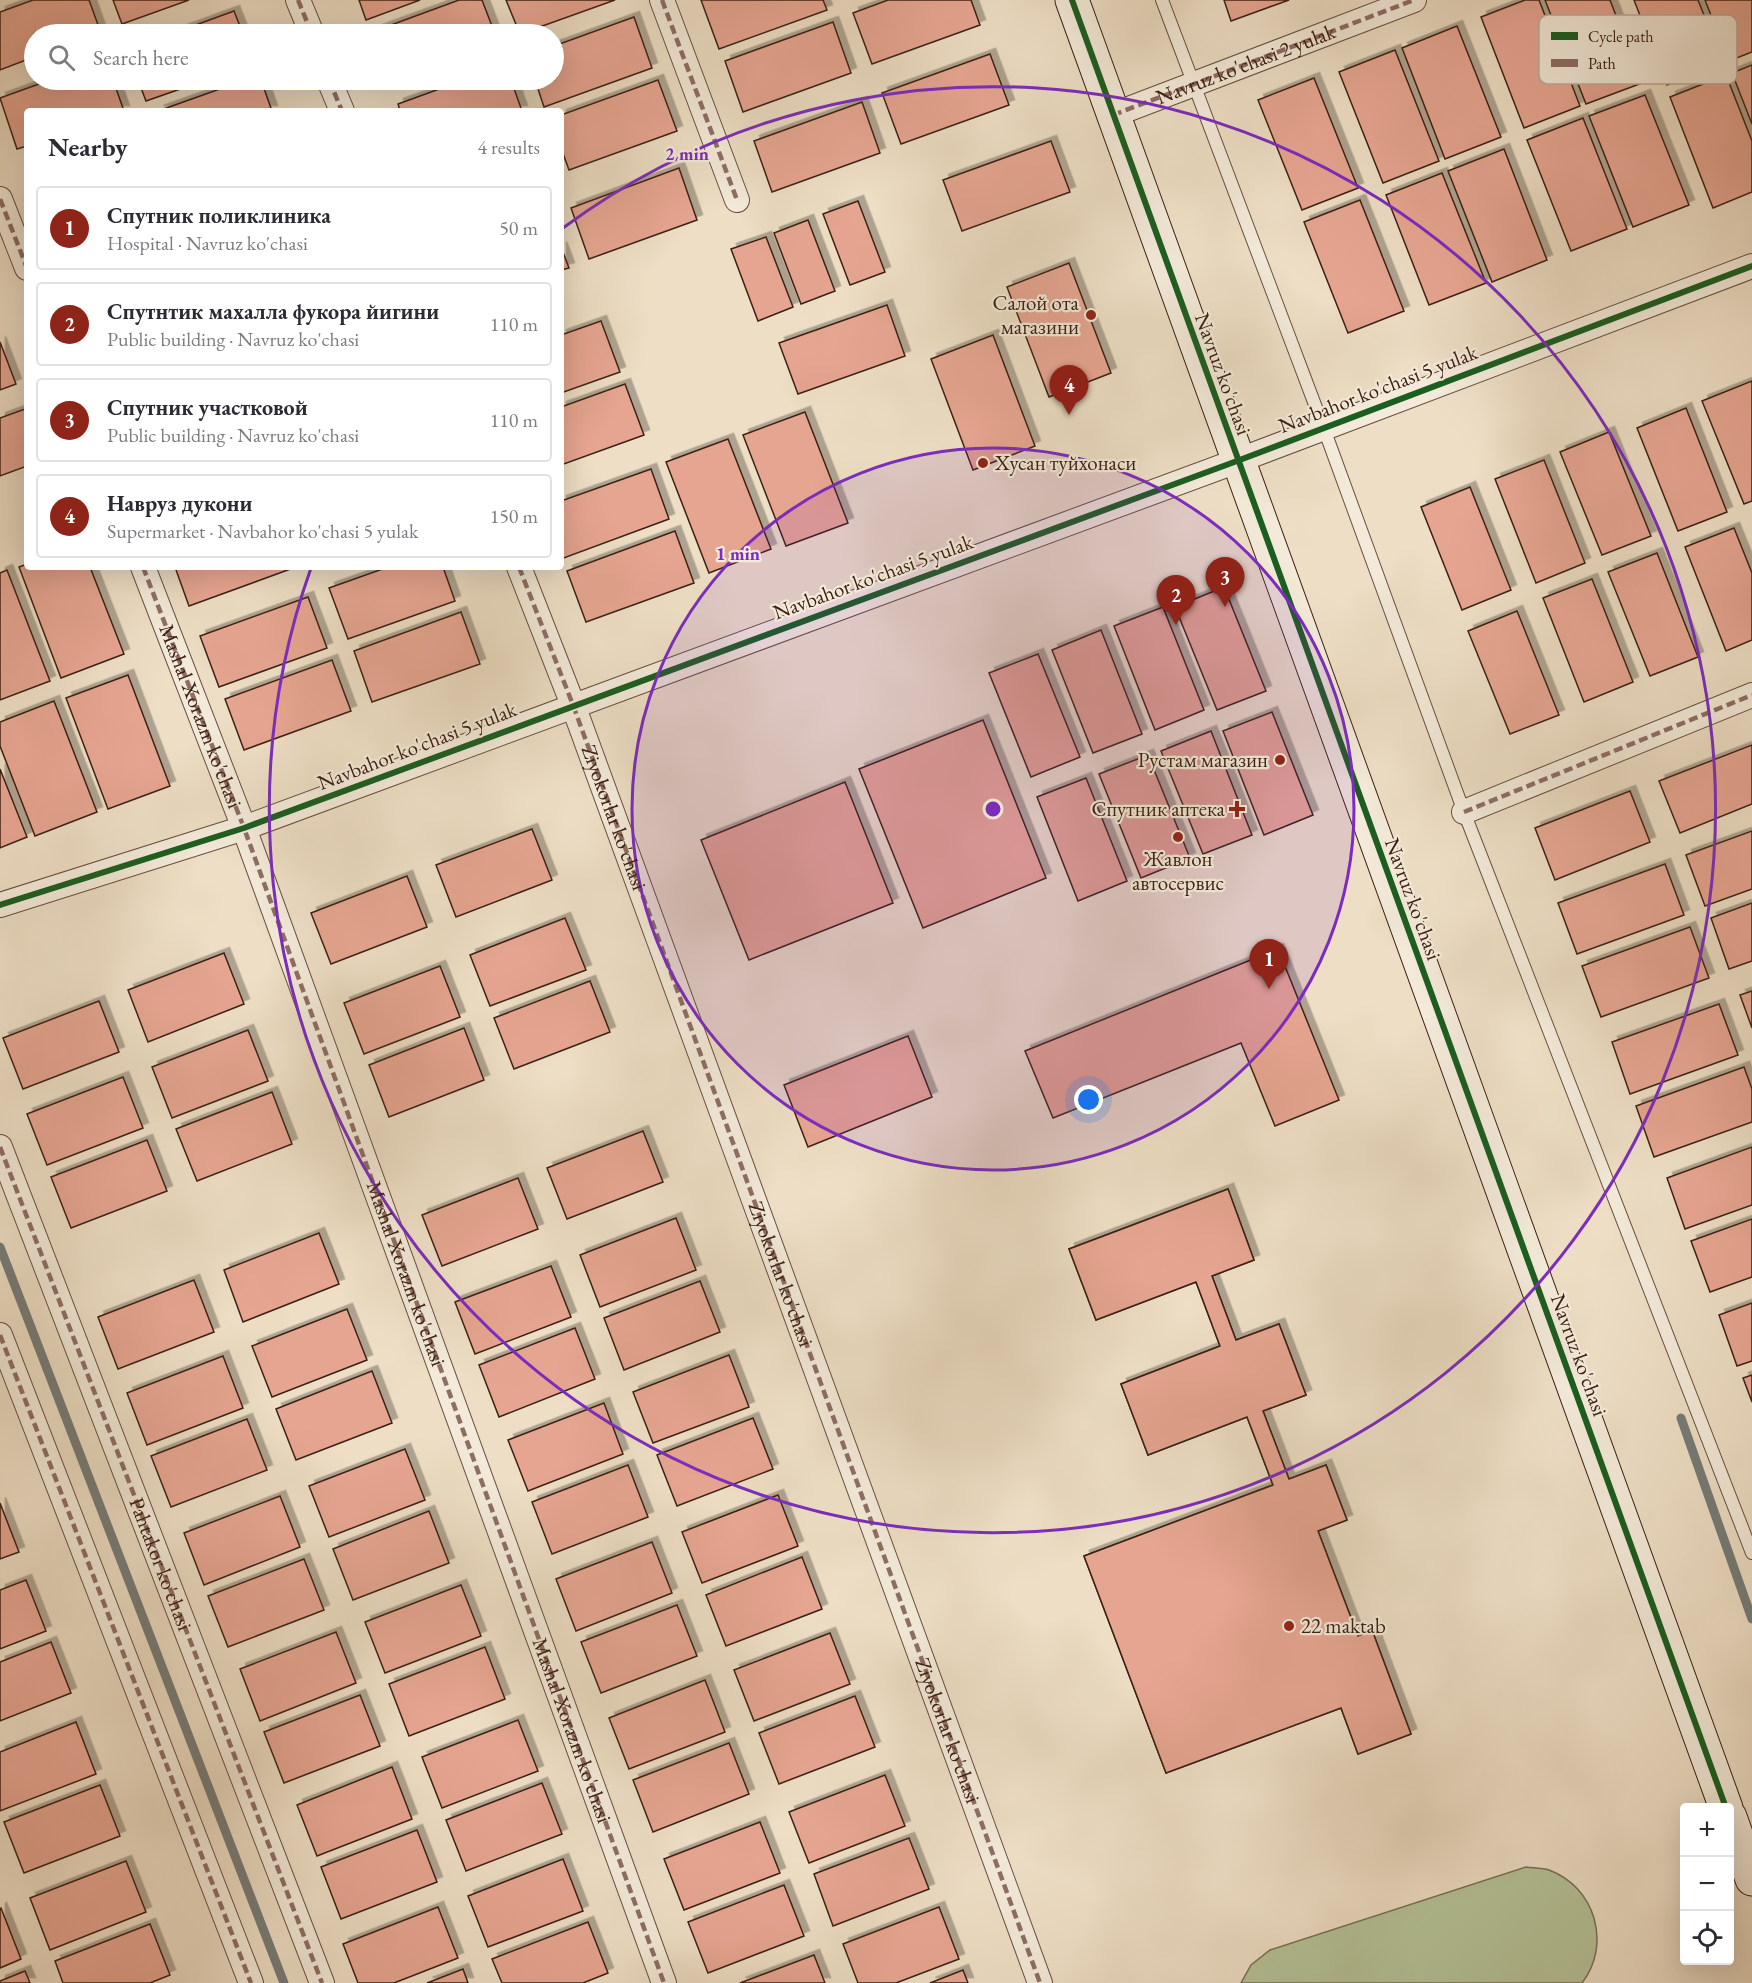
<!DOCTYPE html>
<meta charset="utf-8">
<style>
body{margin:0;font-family:"EB Garamond",serif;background:#f7f7f7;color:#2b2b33}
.controls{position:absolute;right:18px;bottom:18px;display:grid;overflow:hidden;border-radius:6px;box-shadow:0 6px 24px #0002}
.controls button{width:54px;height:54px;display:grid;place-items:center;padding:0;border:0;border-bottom:2px solid #e1e1e2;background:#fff;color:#2b2b33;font:30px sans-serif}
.you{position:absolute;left:1089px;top:1100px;width:21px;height:21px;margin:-15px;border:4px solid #fff;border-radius:50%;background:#1a73e8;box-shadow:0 0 0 9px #1a73e833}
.badge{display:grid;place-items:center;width:39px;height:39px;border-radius:50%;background:#8f2418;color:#fff;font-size:20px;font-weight:700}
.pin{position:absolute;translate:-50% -50px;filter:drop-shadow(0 2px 3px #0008)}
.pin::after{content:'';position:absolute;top:32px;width:21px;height:18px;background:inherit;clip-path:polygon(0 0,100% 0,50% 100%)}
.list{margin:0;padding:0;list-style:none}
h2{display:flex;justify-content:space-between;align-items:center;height:78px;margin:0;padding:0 24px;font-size:26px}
h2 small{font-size:20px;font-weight:400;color:#7c7c81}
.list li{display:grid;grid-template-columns:39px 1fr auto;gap:18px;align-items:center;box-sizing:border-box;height:84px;margin:0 12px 12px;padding:0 12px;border:2px solid #e1e1e2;border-radius:6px}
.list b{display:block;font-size:22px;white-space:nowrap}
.list p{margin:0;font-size:20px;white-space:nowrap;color:#7c7c81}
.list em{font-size:20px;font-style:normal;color:#7c7c81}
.icon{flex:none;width:33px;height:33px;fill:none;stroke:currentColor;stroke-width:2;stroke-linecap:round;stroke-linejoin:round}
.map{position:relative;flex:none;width:1752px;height:1983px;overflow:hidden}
.search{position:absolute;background:#fff;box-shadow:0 6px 24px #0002;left:24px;top:24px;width:540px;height:66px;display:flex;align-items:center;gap:15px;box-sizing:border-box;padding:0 21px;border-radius:33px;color:#7c7c81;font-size:22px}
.panel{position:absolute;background:#fff;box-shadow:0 6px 24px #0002;left:24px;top:108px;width:540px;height:462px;border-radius:6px}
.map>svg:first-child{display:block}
.green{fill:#b4c297;stroke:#787156;stroke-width:1.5}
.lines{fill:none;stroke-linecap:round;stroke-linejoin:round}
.stream{stroke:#767c79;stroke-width:9}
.building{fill:#e6a591;stroke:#3c2014;stroke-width:1.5;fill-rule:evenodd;filter:url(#shadow)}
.lane-casing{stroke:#685040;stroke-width:14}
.street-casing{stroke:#685040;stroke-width:26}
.secondary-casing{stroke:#3c2014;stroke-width:35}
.lane{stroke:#f3ead9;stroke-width:12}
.street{stroke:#f3ead9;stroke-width:24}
.secondary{stroke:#f3ead9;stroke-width:33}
.quiet{stroke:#8d6e63;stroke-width:4.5;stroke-dasharray:9 4.5;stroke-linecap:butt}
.cycleway-casing{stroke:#f3ead9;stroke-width:10}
.cycleway{stroke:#1b5e20;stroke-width:6}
.ring{fill:none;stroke:#7b2cbf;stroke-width:3}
.poi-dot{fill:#8f2418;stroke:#f3ead9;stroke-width:2}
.labels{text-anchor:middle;stroke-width:4.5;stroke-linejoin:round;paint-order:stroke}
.street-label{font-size:21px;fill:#3c2014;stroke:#f3ead9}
.poi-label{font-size:21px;fill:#3c2014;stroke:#f3ead9;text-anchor:end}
.key{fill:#f3ead9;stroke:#bcad9e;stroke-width:1.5}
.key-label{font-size:16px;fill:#3c2014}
.centre{fill:#7b2cbf;stroke:#f3ead9;stroke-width:3}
.ring-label{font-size:18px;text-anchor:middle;font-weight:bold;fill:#7b2cbf;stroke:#f3ead9;stroke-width:4.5;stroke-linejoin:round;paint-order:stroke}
</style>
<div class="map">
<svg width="1752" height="1983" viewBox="0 0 1752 1983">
<defs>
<filter id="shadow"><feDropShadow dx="5.5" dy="-5.5" stdDeviation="0" flood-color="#0004"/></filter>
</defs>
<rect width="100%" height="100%" fill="#eddec5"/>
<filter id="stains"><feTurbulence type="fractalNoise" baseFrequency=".00333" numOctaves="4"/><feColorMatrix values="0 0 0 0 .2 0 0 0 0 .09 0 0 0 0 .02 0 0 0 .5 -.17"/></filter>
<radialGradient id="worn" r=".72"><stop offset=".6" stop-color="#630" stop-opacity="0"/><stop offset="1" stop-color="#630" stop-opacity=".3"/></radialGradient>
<path class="green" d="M1526,1867C1533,1868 1542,1868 1549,1870C1595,1887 1612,1944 1582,1983H1241L1251,1965L1270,1950Z"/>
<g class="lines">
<g class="stream">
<path d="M0,1247L284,1983"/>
<path d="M1681,1418L1752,1619"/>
</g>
</g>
<g class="building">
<path d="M33,0H89L101,33L34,34V57L0,70V12Z"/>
<path d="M113,0H189L122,24Z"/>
<path d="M359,0H420L366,20Z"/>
<path d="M459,0H482L495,34H373L372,32Z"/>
<path d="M506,0H615L520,34Z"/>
<path d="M701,0H823L827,10L719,49Z"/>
<path d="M888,0H971L980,25L872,64L853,13Z"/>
<path d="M1224,0H1289L1231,21Z"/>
<path d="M1525,0H1539L1580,106L1524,128L1481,17Z"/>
<path d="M1545,0H1610L1642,83L1586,104Z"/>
<path d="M1634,0H1698L1723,63L1667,85Z"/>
<path d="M1705,0H1752V52L1729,61Z"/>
<path d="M234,11L243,34H171Z"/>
<path d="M634,17L652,68L544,107L535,80H554V46Z"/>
<path d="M833,22L851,73L743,112L725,61Z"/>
<path d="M1457,26L1501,137L1445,159L1402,48Z"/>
<path d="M1395,50L1439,161L1383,183L1339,72Z"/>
<path d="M990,54L1009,105L901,144L882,93Z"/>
<path d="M1752,65V124L1732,73Z"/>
<path d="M1726,75L1752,141V192L1713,208L1670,97Z"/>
<path d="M1314,78L1358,188L1302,210L1258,100Z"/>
<path d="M50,80H113L124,111H27V146L17,149L0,98Z"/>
<path d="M138,80H206L146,101Z"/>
<path d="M245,80H261L272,111H158Z"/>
<path d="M464,80H511L522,111H400L398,104Z"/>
<path d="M658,80L677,131L569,170L561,148V115Z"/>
<path d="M1645,95L1689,205L1633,227L1589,116Z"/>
<path d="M862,102L880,153L772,192L754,141Z"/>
<path d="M1583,118L1627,229L1571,251L1527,140Z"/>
<path d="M1051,141L1070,192L962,231L943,180Z"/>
<path d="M1504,149L1547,260L1492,282L1448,171Z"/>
<path d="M679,168L697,220L589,259L571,208Z"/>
<path d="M1442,173L1486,283L1429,305L1386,195Z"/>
<path d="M1360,200L1404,311L1348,333L1304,222Z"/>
<path d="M858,201L885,272L850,285L823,214Z"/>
<path d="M808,220L835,291L801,304L774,233Z"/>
<path d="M766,237L793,307L758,321L731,249Z"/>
<path d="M561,247L569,268L561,270Z"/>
<path d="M1069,263L1111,373L1049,397L1007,287Z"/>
<path d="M887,305L905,356L798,394L779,343Z"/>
<path d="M601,321L620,372L561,393V335Z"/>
<path d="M993,335L1035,446L973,470L931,359Z"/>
<path d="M0,342L16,384L0,390Z"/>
<path d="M1752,381V501L1744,504L1702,401Z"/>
<path d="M625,384L644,435L561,465V407Z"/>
<path d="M1686,408L1727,512L1678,531L1637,428Z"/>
<path d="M25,409L27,466L0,476V418Z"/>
<path d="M805,412L848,523L786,546L743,435Z"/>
<path d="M1609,432L1651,536L1602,555L1560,452Z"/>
<path d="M728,439L771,549L709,573L666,462Z"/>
<path d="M1544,460L1585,563L1536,583L1495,479Z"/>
<path d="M651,469L669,519L561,559V501Z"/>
<path d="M1470,487L1511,590L1462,610L1421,507Z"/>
<path d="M1734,528L1752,573V640L1726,651L1685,547Z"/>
<path d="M675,531L694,583L586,622L567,571Z"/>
<path d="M1657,553L1698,657L1650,676L1608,572Z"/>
<path d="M27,564V567H90L124,654L61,678L19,567Z"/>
<path d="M175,567H296L189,606Z"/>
<path d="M388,567H443L455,601L348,639L329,588Z"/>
<path d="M7,570L50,681L0,700V573Z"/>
<path d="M1592,579L1633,682L1584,702L1543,598Z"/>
<path d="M1224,587L1266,691L1217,710L1175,607Z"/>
<path d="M308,597L327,648L219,687L200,636Z"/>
<path d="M1163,607L1204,710L1155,730L1114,626Z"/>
<path d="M1517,611L1559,715L1510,734L1468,631Z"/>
<path d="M461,612L480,664L372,702L354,651Z"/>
<path d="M1101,630L1142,734L1093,753L1052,650Z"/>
<path d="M1038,654L1080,757L1031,777L989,673Z"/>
<path d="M332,660L351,711L244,750L225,699Z"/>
<path d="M128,675L170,786L108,809L66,698Z"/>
<path d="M54,701L97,812L35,836L0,746V722Z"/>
<path d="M1272,712L1313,815L1264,835L1223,731Z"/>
<path d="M983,720L1046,878L923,928L859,769Z"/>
<path d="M1211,731L1252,835L1203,854L1161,751Z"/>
<path d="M1752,745V804L1680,833L1659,781Z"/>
<path d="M1148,755L1190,858L1141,878L1099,774Z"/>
<path d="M0,769L27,837L0,848Z"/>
<path d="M1086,778L1127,881L1078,901L1037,797Z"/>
<path d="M845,782L893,903L749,960L701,840Z"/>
<path d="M1630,791L1650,842L1555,880L1535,828Z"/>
<path d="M532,829L552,880L456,917L436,865Z"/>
<path d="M1752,831V889L1705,906L1686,855Z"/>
<path d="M1665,864L1684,915L1577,954L1558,903Z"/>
<path d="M407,876L427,927L331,964L311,913Z"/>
<path d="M1752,903V961L1729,969L1711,918Z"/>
<path d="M565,918L586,970L490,1006L470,955Z"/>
<path d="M1690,927L1709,978L1601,1017L1582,966Z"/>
<path d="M1278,949L1339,1100L1275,1126L1241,1043L1053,1118L1025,1051Z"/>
<path d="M224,953L244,1004L148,1042L128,990Z"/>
<path d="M440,966L460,1017L364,1054L344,1003Z"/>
<path d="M590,981L610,1032L514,1069L494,1018Z"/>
<path d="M1752,991V1028L1740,995Z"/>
<path d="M99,1001L119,1052L23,1089L3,1038Z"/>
<path d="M1719,1004L1738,1055L1630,1094L1612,1042Z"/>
<path d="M464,1028L484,1080L389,1117L369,1065Z"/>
<path d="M248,1030L268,1081L172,1118L152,1067Z"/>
<path d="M908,1036L932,1097L808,1147L784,1085Z"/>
<path d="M1744,1067L1752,1089V1122L1654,1157L1636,1106Z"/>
<path d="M123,1077L143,1128L47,1165L27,1114Z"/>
<path d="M272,1092L292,1144L197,1181L176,1129Z"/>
<path d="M643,1131L663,1182L567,1219L547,1168Z"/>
<path d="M147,1140L167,1191L71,1228L51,1177Z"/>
<path d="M1752,1147V1205L1685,1229L1667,1178Z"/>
<path d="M518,1178L538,1229L442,1266L422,1215Z"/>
<path d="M1228,1189L1254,1260L1212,1276L1236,1340L1279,1324L1306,1395L1263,1411L1289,1479L1326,1465L1347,1520L1318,1531L1358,1636L1372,1630L1411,1734L1358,1754L1341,1708L1166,1773L1084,1556L1273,1485L1247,1417L1148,1455L1121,1384L1220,1346L1196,1282L1096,1320L1069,1249ZM1255,1559L1295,1666L1201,1701L1161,1595Z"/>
<path d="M1228,1189L1254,1260L1212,1276L1236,1340L1279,1324L1306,1395L1263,1411L1289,1479L1326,1465L1347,1520L1318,1531L1358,1636L1372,1630L1411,1734L1358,1754L1341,1708L1166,1773L1084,1556L1273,1485L1247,1417L1148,1455L1121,1384L1220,1346L1196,1282L1096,1320L1069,1249Z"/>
<path d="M676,1218L696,1270L600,1307L580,1255Z"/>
<path d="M1752,1219V1277L1710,1292L1691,1241Z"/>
<path d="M319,1233L339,1284L243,1322L224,1270Z"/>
<path d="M551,1266L571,1317L475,1354L455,1302Z"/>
<path d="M194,1280L214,1332L118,1369L98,1317Z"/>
<path d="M700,1281L720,1332L624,1370L604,1318Z"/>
<path d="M1752,1303V1361L1737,1366L1719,1315Z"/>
<path d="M347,1309L367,1360L272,1397L252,1346Z"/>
<path d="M575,1328L595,1379L499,1417L479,1365Z"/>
<path d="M729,1355L749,1407L653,1443L633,1392Z"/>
<path d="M223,1356L243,1408L147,1445L127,1393Z"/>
<path d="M372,1371L392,1423L296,1460L276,1409Z"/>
<path d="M1752,1375V1402L1743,1378Z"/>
<path d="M604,1403L623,1454L528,1491L508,1440Z"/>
<path d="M753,1418L773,1469L677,1506L657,1455Z"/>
<path d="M247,1419L267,1470L171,1507L151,1456Z"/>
<path d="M405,1449L425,1500L329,1537L309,1486Z"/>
<path d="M628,1465L648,1517L552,1554L532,1502Z"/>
<path d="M778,1495L798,1546L702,1583L682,1532Z"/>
<path d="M280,1496L300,1547L204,1585L184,1533Z"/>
<path d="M0,1503L19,1552L0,1559Z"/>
<path d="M429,1511L449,1563L353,1600L333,1549Z"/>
<path d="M652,1542L672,1593L576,1631L556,1579Z"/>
<path d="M802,1557L822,1609L726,1646L706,1595Z"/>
<path d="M304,1559L324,1610L228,1647L208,1596Z"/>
<path d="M26,1580L46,1631L0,1649V1590Z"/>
<path d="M461,1585L481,1636L385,1673L365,1622Z"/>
<path d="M677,1605L697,1656L601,1693L581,1642Z"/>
<path d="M336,1632L356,1683L260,1721L240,1669Z"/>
<path d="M830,1633L850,1684L754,1721L734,1670Z"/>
<path d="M51,1642L71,1693L0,1721V1662Z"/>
<path d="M485,1647L505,1699L409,1736L389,1684Z"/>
<path d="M705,1680L725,1732L629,1769L609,1718Z"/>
<path d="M360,1695L380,1746L284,1783L264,1732Z"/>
<path d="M855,1696L875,1747L779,1784L759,1733Z"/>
<path d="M518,1720L538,1771L442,1808L422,1757Z"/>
<path d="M76,1722L96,1774L0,1811V1752Z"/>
<path d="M729,1743L749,1794L653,1832L633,1780Z"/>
<path d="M392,1767L412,1819L317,1856L297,1805Z"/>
<path d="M885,1775L905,1826L809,1863L789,1812Z"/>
<path d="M542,1783L562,1834L466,1871L446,1820Z"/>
<path d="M100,1785L120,1836L24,1873L4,1822Z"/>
<path d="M760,1822L780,1873L684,1910L664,1859Z"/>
<path d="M417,1830L437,1882L341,1919L321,1867Z"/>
<path d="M909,1838L929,1889L833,1926L814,1874Z"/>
<path d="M563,1859L583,1911L488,1947L468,1896Z"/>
<path d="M126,1861L146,1912L50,1950L30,1898Z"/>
<path d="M784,1885L804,1936L708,1973L688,1922Z"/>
<path d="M438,1907L458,1958L394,1983H358L343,1944Z"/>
<path d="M939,1907L959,1959L896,1983H858L843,1944Z"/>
<path d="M1,1908L21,1959L0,1968V1909Z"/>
<path d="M588,1922L608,1973L583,1983H502L492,1959Z"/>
<path d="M150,1924L170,1975L150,1983H63L55,1961Z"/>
<path d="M814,1955L825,1983H740Z"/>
<path d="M463,1969L468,1983H427Z"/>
<path d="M963,1970L968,1983H930Z"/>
<path d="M25,1971L30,1983H0V1981Z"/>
</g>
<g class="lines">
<defs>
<path id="lane" d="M1162,0L1323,426L1464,812L1752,1553"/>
<g id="street">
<path d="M298,0L312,34"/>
<path d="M662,0L737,200"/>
<path d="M329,80L342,111"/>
<path d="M1113,115L1414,0"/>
<path d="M0,199L27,268"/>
<path d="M143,567L244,828L664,1983"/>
<path id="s1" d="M519,567L573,705L1040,1983"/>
<path d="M1464,812L1752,695"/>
<path d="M0,905L244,828L1237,461L1752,266"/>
<path id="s2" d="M0,1147L322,1983"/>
<path d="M0,1335L251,1983"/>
</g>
<g id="secondary">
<path d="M1072,0L1726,1808"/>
<path d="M1730,1817L1752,1879"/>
</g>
</defs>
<use href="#lane" class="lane-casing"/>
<use href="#street" class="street-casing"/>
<use href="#secondary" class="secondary-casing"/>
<use href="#lane" class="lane"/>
<use href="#street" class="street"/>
<use href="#secondary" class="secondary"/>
<g class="quiet">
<path d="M298,0L312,34"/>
<path d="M662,0L737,200"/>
<path d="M329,80L342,111"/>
<path id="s3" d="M1113,115L1414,0"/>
<path d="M0,199L27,268"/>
<path id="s4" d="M143,567L244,828L664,1983"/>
<path d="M519,567L573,705L1040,1983"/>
<path d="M1464,812L1752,695"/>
<path d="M0,1147L322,1983"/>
<path d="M0,1335L251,1983"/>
</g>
<defs>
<g id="cycleway">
<path d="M1072,0L1726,1808"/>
<path d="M0,905L244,828L1237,461L1752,266"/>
</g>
</defs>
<use href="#cycleway" class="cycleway-casing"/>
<use href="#cycleway" class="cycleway"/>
</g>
<circle cx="993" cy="809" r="361" fill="#7b2cbf" fill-opacity=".12"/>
<g class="ring">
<circle cx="993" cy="809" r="361"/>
<path d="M563 228A723 723 0 1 1 311 568"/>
</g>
<g class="poi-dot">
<circle cx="1091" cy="315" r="6"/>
<circle cx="983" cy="463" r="6"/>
<circle cx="1280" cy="760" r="6"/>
<path d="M1234 800h6v6h6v6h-6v6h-6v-6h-6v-6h6z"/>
<circle cx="1178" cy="837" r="6"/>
<circle cx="1289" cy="1626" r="6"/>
</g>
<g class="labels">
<g class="street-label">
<text dy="7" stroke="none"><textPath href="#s3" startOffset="142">Navruz ko'chasi 2 yulak</textPath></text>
<text transform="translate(1223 374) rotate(70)" y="7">Navruz ko'chasi</text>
<text transform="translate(1378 389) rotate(-21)" y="7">Navbahor ko'chasi 5 yulak</text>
<text transform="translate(873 577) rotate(-20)" y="7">Navbahor ko'chasi 5 yulak</text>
<text dy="7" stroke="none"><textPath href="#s4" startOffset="160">Mashal Xorazm ko'chasi</textPath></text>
<text transform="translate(417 746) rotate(-21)" y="7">Navbahor ko'chasi 5 yulak</text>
<text dy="7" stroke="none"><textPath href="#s1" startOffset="268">Ziyokorlar ko'chasi</textPath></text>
<text transform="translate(1413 899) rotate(70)" y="7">Navruz ko'chasi</text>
<text dy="7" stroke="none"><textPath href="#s4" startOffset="754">Mashal Xorazm ko'chasi</textPath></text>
<text dy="7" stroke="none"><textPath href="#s1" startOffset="754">Ziyokorlar ko'chasi</textPath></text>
<text transform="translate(1579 1355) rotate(70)" y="7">Navruz ko'chasi</text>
<text dy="7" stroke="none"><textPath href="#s2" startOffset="447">Pahtakor ko'chasi</textPath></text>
<text dy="7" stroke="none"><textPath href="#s4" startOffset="1240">Mashal Xorazm ko'chasi</textPath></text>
<text dy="7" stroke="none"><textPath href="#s1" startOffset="1240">Ziyokorlar ko'chasi</textPath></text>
</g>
<g class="poi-label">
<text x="1079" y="310">Салой ота<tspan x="1079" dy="24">магазини</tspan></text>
<text x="995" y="470" text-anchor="start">Хусан туйхонаси</text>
<text x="1268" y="767">Рустам магазин</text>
<text x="1225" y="816">Спутник аптека</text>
<text x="1178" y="866" text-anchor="middle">Жавлон<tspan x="1178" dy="24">автосервис</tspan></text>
<text x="1301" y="1633" text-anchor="start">22 maktab</text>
</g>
</g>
<rect x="1539" y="15" width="198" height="69" rx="9" class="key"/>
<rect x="1551" y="32" width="27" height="8" fill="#1b5e20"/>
<rect x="1551" y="59" width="27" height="8" fill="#8d6e63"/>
<g class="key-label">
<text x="1588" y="42">Cycle path</text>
<text x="1588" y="69">Path</text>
</g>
<circle cx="993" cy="809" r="9" class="centre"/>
<g class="ring-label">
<text x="687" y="160">2 min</text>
<text x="738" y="560">1 min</text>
</g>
<rect width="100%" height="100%" filter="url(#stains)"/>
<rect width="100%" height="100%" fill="url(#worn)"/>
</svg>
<div class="controls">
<button>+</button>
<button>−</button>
<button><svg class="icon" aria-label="locate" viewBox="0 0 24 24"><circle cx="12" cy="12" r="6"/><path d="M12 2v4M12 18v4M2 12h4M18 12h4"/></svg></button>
</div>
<div class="you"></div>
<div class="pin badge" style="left:1269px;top:989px">1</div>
<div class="pin badge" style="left:1176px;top:625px">2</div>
<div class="pin badge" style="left:1225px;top:607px">3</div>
<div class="pin badge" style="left:1069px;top:415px">4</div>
<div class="search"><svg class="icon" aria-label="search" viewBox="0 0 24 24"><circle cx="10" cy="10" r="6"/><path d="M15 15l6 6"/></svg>Search here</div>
<section class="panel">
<h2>Nearby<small>4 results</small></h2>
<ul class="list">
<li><span class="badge">1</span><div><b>Спутник поликлиника</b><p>Hospital · Navruz ko'chasi</p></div><em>50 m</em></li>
<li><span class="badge">2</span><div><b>Спутнтик махалла фукора йигини</b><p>Public building · Navruz ko'chasi</p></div><em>110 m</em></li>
<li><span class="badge">3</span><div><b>Спутник участковой</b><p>Public building · Navruz ko'chasi</p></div><em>110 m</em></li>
<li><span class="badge">4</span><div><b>Навруз дукони</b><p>Supermarket · Navbahor ko'chasi 5 yulak</p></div><em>150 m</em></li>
</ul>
</section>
</div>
